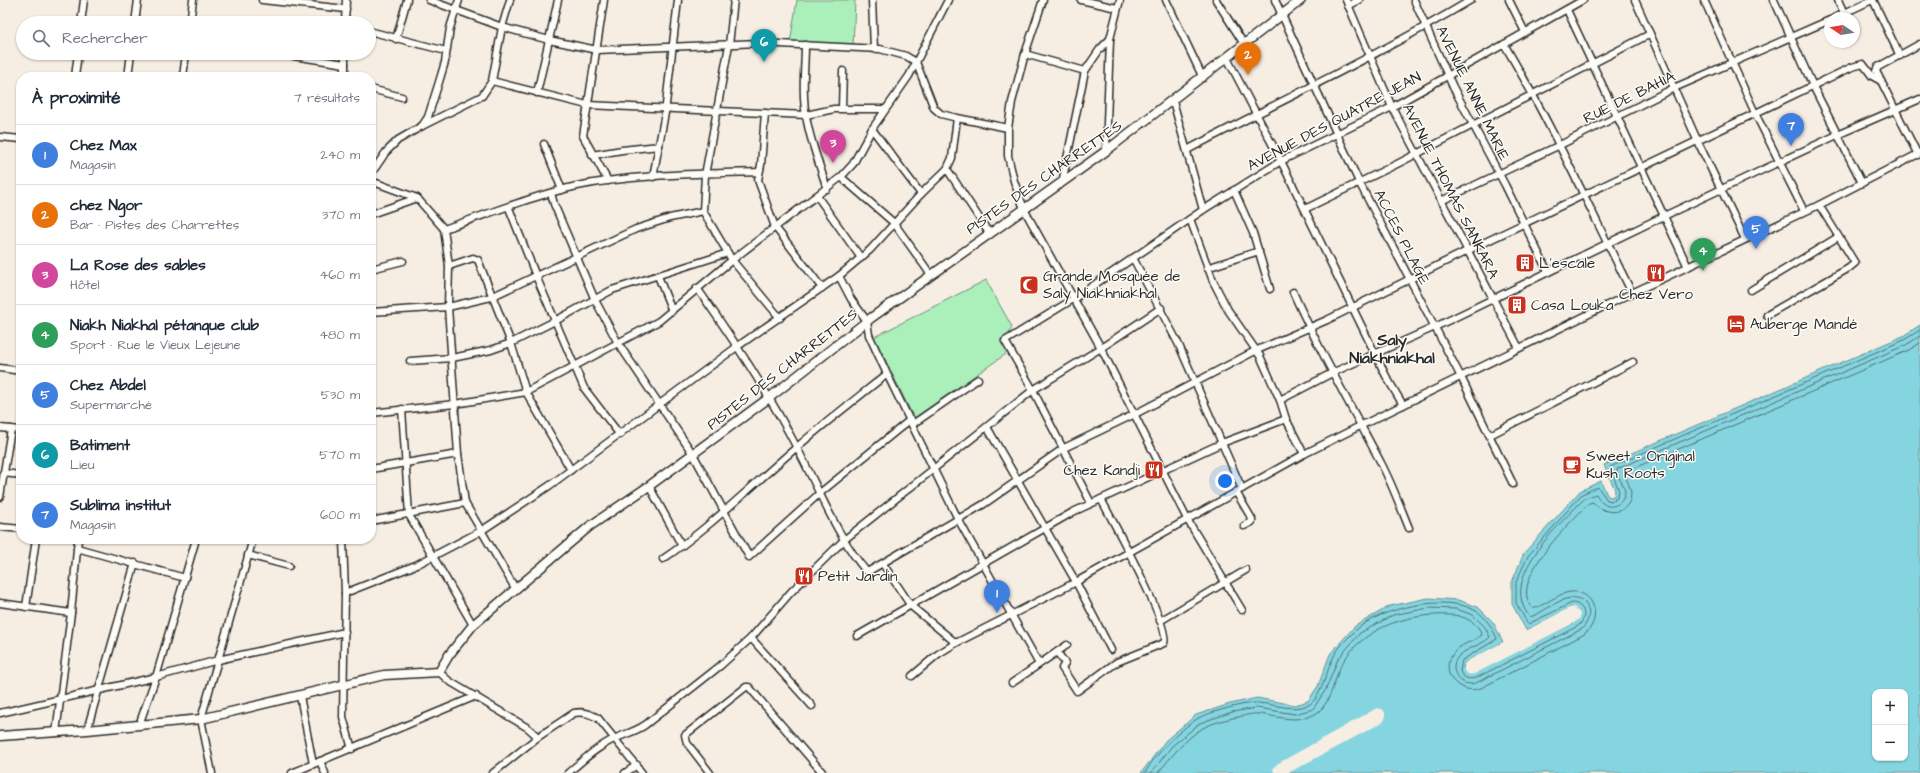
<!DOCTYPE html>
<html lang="fr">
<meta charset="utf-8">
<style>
body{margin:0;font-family:"Architects Daughter",sans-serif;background:#f2f2f3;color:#1f2937}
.controls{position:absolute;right:12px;bottom:12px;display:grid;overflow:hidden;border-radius:8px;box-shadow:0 1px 3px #0004}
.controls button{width:36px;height:36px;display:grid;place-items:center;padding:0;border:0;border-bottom:1px solid #e0e1e3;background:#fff;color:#1f2937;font:20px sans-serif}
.compass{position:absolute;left:1824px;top:12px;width:36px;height:36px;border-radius:50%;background:#fff;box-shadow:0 1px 3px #0004;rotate:282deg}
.you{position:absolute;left:1225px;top:481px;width:14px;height:14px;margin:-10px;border:3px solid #fff;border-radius:50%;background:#1a73e8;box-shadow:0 0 0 6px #1a73e833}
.badge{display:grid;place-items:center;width:26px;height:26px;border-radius:50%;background:#c8321e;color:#fff;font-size:13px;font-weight:700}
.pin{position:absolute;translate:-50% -33px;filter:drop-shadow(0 1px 2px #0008)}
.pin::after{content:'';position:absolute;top:21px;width:14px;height:12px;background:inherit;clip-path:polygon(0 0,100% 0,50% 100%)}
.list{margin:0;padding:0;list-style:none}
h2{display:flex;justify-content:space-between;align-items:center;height:52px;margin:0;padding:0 16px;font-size:17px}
h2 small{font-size:13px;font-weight:400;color:#747a83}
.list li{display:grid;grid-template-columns:26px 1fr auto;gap:12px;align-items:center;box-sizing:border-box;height:60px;padding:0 16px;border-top:1px solid #e0e1e3}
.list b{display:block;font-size:15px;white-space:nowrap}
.list p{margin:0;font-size:13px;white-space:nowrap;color:#747a83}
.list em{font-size:13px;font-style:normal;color:#747a83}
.icon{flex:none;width:22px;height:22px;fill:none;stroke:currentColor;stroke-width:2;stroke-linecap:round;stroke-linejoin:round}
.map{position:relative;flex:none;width:1920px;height:773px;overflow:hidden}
.search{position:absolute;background:#fff;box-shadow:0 1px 3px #0004;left:16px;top:16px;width:360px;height:44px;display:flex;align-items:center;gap:10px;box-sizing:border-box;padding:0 14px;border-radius:22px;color:#747a83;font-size:15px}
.panel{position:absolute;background:#fff;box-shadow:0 1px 3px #0004;left:16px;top:72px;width:360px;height:472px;border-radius:16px}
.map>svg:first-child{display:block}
.green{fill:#abefba;stroke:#6b8d72}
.water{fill:#85d5e0;stroke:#619198;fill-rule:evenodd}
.pier{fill:#f7eee3}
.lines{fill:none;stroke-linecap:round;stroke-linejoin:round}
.shore{stroke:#4f6f73;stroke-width:1}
.street-casing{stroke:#2b2b2b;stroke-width:9}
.secondary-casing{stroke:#2b2b2b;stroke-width:11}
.street{stroke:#fdfcf7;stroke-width:6}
.secondary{stroke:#fdfcf7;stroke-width:8}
.labels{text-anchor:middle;stroke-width:3;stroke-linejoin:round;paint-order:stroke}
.street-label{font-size:15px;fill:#2b2b2b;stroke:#fdfcf7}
.poi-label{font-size:15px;fill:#2b2b2b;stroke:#fdfcf7;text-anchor:start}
.neighbourhood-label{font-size:16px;font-weight:bold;fill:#2b2b2b;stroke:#fdfcf7}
</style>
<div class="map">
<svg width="1920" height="773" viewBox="0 0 1920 773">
<rect width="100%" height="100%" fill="#f7eee3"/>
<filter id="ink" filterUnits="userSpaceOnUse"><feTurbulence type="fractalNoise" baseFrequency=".025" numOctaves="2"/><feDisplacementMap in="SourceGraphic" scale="8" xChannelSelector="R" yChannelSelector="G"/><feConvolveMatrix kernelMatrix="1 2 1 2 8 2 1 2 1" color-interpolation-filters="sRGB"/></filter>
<g filter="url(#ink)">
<g class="green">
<path d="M797,0H855L853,47L790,43Z"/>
<path d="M986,280L1012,327L1005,343L1006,354L914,418L874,337Z"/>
</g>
<path class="water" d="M1920,325V773H1141L1166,740L1196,715L1230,704L1257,698L1295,705L1308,701L1318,686L1330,654L1355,626L1390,606L1428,598L1458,600L1478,607L1493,622L1503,642L1465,662L1463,667L1469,675L1576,622L1580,613L1572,607L1526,630L1512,604V582L1524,553L1580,491L1601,481L1607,495L1610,497L1614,496L1615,490L1604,465L1903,336ZM1875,692H1905V758H1875Z"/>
<g class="pier">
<path d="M1574,607L1580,613V618L1576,622L1474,674L1469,675L1464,671V664L1467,661L1505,641L1504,644L1468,662L1466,665V670L1470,673L1473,672L1575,620L1578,617V613L1576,610L1572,609L1527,632L1525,631L1569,608Z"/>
<path d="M1377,708L1382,709L1385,712V719L1383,722L1288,773H1274L1273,768L1277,764Z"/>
</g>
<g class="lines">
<g class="shore">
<path d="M1145,773C1154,755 1180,730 1197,719C1206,713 1247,702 1258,703C1276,704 1291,712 1308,705C1321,700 1327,669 1333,658C1337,648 1349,637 1356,630C1380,608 1447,593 1476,611C1486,617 1493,629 1497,639L1462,660L1460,671C1463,678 1468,680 1476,678L1578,626C1588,618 1585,604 1572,603L1528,624L1516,603V582L1528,556L1582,494L1598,487L1607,500L1612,501L1617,498L1619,491L1610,467L1904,340L1920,330"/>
<path d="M1151,773L1172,746L1200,723L1232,712L1257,708L1295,714L1313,709L1326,689L1338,659L1360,633L1393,615L1429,608L1456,609L1473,615L1485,627L1490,637C1480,648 1453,649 1454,669C1455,674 1458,679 1463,682C1468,685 1473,684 1478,682L1580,630C1595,620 1590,595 1570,598C1556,600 1543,613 1530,617C1497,579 1560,524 1585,498L1596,494C1598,497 1600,502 1604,504C1612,510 1624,503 1625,493C1625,484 1616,477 1617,469L1906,345L1920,336"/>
<path d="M1158,773C1171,757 1185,739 1203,728C1212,723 1227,719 1238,717C1244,716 1252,713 1259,714C1278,716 1296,724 1315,714C1332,705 1334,676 1343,662C1366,625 1411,613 1451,615C1463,615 1479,623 1482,635C1473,642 1459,644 1453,654C1438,673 1460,696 1481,688L1583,635C1603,622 1596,589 1570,592C1557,594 1545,605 1533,609C1506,582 1571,522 1589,503L1593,502C1605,517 1631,515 1631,493C1630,486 1627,480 1624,474L1625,472L1909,350L1920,343"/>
</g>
<defs>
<g id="street">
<path d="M262,0L346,9"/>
<path d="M429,0L502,27L549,40L597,50L759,43L880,49L906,56L916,62L934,108L941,114L957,118"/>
<path d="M604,0L583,136L608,181"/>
<path d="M734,0L729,45L705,175L703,211L732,260L780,318"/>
<path d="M872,0L874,49"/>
<path d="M1043,0L1025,54L1012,102L1008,128V156L1014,181L1024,209L1101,348L1187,519L1242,610"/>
<path d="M1081,0L1117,8"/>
<path d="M1166,0L1203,78"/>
<path d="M1216,0L1244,44"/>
<path d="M1275,0L1359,182L1461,377L1513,484"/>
<path d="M1346,0L1392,107L1519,348"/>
<path d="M1414,0L1453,87L1505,185L1548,272"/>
<path d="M1509,0L1525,32"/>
<path d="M1635,0L1698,142L1745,239"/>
<path d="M1704,0L1755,113L1804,211"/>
<path d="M1774,0L1813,86L1862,183"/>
<path d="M1838,0L1844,13"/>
<path d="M1873,0L1900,56"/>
<path d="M1348,6L1359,0"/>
<path d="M1567,10L1688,267"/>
<path d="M1834,18L1872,0"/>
<path d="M81,23L84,0"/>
<path d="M135,23L138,0"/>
<path d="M190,23L193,0"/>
<path d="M345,23L346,0"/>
<path d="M369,31L446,51"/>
<path d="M396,39L407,0"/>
<path d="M1504,44C1552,125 1590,209 1632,293"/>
<path d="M805,45C805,62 803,79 804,97C805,128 818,159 827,189"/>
<path d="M274,53L345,64"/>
<path d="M1025,54L1085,71"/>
<path d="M1227,58L1281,161L1386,376L1403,405"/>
<path d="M75,77L78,53"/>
<path d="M128,77L131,53"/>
<path d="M183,77L186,53"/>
<path d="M345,77V53"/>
<path d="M492,81L587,105L806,115L834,109H885"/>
<path d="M371,89L402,97"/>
<path d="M537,93L558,0"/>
<path d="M1173,101L1203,210"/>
<path d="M842,108L843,71"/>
<path d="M765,113L761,165L758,180L775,227L822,288"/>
<path d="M422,126L428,117L439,82L445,62L450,28L459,0"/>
<path d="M872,129L921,194"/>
<path d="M0,137L21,139"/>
<path d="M544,144L562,190"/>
<path d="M1187,150C1282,100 1379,55 1471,0"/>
<path d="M1106,151L1110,39"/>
<path d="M592,155L622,150L659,146"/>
<path d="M1918,155L1876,71L1878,67L1920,44"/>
<path d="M947,169L989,233"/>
<path d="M371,174L386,152L398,140L422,126L482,96L492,81L502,27L510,0"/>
<path d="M653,177L665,113L678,0"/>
<path d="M841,177L894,223L931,275"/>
<path d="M371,181L417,198L444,229L449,266L448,307L458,454L465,503L515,588"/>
<path d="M1062,183L1085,71L1100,49L1110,39L1120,0"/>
<path d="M1234,190L1253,233L1270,289"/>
<path d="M551,193L554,204L595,300L618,343L693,454L749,557L820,493L911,419"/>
<path d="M817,196L861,258"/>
<path d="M1441,201L1560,145L1674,88L1830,20"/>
<path d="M509,208L536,276L584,388L620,435"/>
<path d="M1305,209L1399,163L1650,34"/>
<path d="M371,214L417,198"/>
<path d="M1190,219L1213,281L1228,310L1260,356L1280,400L1286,419L1304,454"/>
<path d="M444,229C488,214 532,196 577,186C634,174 701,174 759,172"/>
<path d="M1133,258L1178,343L1242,489"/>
<path d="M449,266L473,258L478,260L511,343L526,392L571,470"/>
<path d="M1207,268L1259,251"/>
<path d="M371,269L403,261"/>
<path d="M658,276L672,311"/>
<path d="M839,276L851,299L867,321L869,335L887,374L958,519L1039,664"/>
<path d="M697,288C734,340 768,392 797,448C818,487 837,537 866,571H869L984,504L1064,448L1135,414L1255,351L1327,320L1479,245L1852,67L1863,64L1872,76L1881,81"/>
<path d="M1751,290L1838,237"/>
<path d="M1293,292C1319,351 1351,406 1381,463C1392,484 1400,506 1409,528"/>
<path d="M371,312L448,307L491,297L636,229L670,218L703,211"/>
<path d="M1767,315L1849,268L1855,263L1819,205"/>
<path d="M410,361L452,358L491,350L511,343L555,321L612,290L728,253"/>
<path d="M0,368L21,371"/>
<path d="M1280,400L1334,372L1435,327L1664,216L1837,135L1920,99"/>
<path d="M402,409L409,515L473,625"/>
<path d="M371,413L455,404L526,392L659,321L732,260L841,177L853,164L872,129L909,76L948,0"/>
<path d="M913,424L978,379"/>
<path d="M987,427L1076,582L1111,650"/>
<path d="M0,428L21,430"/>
<path d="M1490,435L1633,362"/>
<path d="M371,469L458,454"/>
<path d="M3,473L21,475"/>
<path d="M649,486L682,546"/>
<path d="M1236,492L1252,519V522L1244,526"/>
<path d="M0,497L11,429"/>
<path d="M1091,503L1033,390L1005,341L1075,298L1203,210L1281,161L1392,107L1583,0"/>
<path d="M371,521L465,503"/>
<path d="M0,527L21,529"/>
<path d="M343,539L345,593L343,717L352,749"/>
<path d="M77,548L185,578"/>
<path d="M248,555L289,566"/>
<path d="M663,559C712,526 752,485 797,447C826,422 857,398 887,374"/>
<path d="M883,564L911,606L956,643"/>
<path d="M345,593L416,565L481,531L549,486L738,346L839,276L870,250L921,194L947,169L952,158L957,118L1008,128"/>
<path d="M0,603L71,613"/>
<path d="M26,607L36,539"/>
<path d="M1160,621L1246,570"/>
<path d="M857,636L1073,512L1222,443L1286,419"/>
<path d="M751,638L812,706"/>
<path d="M1057,652L1065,663L1062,668L1077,691L1117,662L1164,643C1172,629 1111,518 1101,499"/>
<path d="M439,672L449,681L528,728L538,737L493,773"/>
<path d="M912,676L938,654L956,643L1076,582L1304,454L1360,426L1632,293L1819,205L1920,153"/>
<path d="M1012,683L1067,645"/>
<path d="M300,696L313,764"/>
<path d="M0,713L156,677L218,660L345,632"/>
<path d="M139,725L156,677L196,539"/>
<path d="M87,730L135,563"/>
<path d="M56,733L71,613L78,539"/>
<path d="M538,737L574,713C583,711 590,714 598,718L642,773"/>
<path d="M320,761L325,773"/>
<path d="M212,773L201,719L253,539"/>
<path d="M292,773L476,696"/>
<path d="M568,773C582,761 597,747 614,739C624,734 635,732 645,725L720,666L751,638L791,592L844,540L1033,390L1101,348L1161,308"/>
<path d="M625,773L637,765"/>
<path d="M710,773L687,743L685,735L746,687H749L823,773"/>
</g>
<path id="secondary" d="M0,736L87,730L201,719L384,675L439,672L449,655L473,625L590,526L649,486L769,398L871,318L1106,151L1301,0"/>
</defs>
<use href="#street" class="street-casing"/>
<use href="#secondary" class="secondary-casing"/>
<use href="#street" class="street"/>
<use href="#secondary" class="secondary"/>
</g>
</g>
<defs>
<symbol id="building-square" viewBox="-11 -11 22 22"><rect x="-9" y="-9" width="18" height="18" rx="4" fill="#c8321e" stroke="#fdfcf7"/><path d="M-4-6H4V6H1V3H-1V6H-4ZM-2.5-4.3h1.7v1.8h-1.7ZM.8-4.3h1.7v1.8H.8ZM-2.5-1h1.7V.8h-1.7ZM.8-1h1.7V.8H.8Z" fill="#fff"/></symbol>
<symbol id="restaurant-square" viewBox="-11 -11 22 22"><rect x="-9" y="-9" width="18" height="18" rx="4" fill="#c8321e" stroke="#fdfcf7"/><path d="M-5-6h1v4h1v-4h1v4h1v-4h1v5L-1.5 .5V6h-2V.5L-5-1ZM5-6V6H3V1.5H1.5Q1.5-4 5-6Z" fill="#fff"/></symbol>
<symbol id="mosque-square" viewBox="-11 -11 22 22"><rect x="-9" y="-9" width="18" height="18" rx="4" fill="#c8321e" stroke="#fdfcf7"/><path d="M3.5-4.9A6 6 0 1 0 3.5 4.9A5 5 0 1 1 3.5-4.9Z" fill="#fff"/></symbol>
<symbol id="hotel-square" viewBox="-11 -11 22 22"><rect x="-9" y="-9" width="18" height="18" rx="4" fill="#c8321e" stroke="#fdfcf7"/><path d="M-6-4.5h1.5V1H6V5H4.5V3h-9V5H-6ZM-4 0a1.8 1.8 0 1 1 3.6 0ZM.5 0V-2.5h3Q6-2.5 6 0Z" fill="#fff"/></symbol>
<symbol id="cafe-square" viewBox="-11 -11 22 22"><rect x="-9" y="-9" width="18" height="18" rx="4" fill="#c8321e" stroke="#fdfcf7"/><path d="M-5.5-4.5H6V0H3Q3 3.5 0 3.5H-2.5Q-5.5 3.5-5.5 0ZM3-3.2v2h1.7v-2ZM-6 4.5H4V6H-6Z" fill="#fff"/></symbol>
</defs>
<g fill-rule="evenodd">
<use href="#building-square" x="1514" y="252" width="22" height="22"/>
<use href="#restaurant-square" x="1645" y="262" width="22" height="22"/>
<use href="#mosque-square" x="1018" y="274" width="22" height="22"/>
<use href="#building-square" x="1506" y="294" width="22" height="22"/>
<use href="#hotel-square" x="1725" y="313" width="22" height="22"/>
<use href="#cafe-square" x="1561" y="454" width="22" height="22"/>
<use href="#restaurant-square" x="1143" y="459" width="22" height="22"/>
<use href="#restaurant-square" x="793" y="565" width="22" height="22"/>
</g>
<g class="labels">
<g class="street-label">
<text transform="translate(1473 93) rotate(64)" y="5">AVENUE ANNE MARIE</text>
<text transform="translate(1629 97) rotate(-26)" y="5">RUE DE BAHIA</text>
<text transform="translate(1334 121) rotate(-28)" y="5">AVENUE DES QUATRE JEAN</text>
<text transform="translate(1044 177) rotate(-35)" y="5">PISTES DES CHARRETTES</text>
<text transform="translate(1451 191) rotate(63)" y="5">AVENUE THOMAS SANKARA</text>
<text transform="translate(1402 237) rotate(63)" y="5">ACCES PLAGE</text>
<text transform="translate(782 369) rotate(-38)" y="5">PISTES DES CHARRETTES</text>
</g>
<g class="poi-label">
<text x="1539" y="268">L’escale</text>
<text x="1043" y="281">Grande Mosquée de<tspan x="1043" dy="17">Saly Niakhniakhal</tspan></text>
<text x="1656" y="299" text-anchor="middle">Chez Vero</text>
<text x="1531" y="310">Casa Louka</text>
<text x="1750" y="329">Auberge Mandé</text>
<text x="1586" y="461">Sweet - Original<tspan x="1586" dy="17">Kush Roots</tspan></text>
<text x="1140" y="475" text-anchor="end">Chez Kandji</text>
<text x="818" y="581">Petit Jardin</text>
</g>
<g class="neighbourhood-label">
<text x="1392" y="345">Saly<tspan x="1392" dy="18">Niakhniakhal</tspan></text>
</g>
</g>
</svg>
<div class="controls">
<button>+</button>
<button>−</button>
</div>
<svg class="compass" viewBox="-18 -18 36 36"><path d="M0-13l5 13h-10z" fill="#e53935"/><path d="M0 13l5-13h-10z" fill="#747a83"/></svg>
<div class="you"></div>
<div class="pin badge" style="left:997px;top:613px;background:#3f7fe0">1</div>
<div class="pin badge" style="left:1248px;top:75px;background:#e8710a">2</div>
<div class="pin badge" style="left:833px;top:163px;background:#d1479c">3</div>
<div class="pin badge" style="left:1703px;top:271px;background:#2e9e5b">4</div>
<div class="pin badge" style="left:1756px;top:249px;background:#3f7fe0">5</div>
<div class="pin badge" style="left:764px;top:62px;background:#0f9aa8">6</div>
<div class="pin badge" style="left:1791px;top:146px;background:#3f7fe0">7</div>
<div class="search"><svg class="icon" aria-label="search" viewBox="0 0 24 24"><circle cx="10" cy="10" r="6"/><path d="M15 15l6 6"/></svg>Rechercher</div>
<section class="panel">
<h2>À proximité<small>7 résultats</small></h2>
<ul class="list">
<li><span class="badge" style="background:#3f7fe0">1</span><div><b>Chez Max</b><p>Magasin</p></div><em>240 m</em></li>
<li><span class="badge" style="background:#e8710a">2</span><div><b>chez Ngor</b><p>Bar · Pistes des Charrettes</p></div><em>370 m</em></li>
<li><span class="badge" style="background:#d1479c">3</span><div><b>La Rose des sables</b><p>Hôtel</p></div><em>460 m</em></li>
<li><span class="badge" style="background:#2e9e5b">4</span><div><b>Niakh Niakhal pétanque club</b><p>Sport · Rue le Vieux Lejeune</p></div><em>480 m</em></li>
<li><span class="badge" style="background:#3f7fe0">5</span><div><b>Chez Abdel</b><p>Supermarché</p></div><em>530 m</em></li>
<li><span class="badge" style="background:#0f9aa8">6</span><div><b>Batiment</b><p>Lieu</p></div><em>570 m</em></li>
<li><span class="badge" style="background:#3f7fe0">7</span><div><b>Sublima institut</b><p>Magasin</p></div><em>600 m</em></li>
</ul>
</section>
</div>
